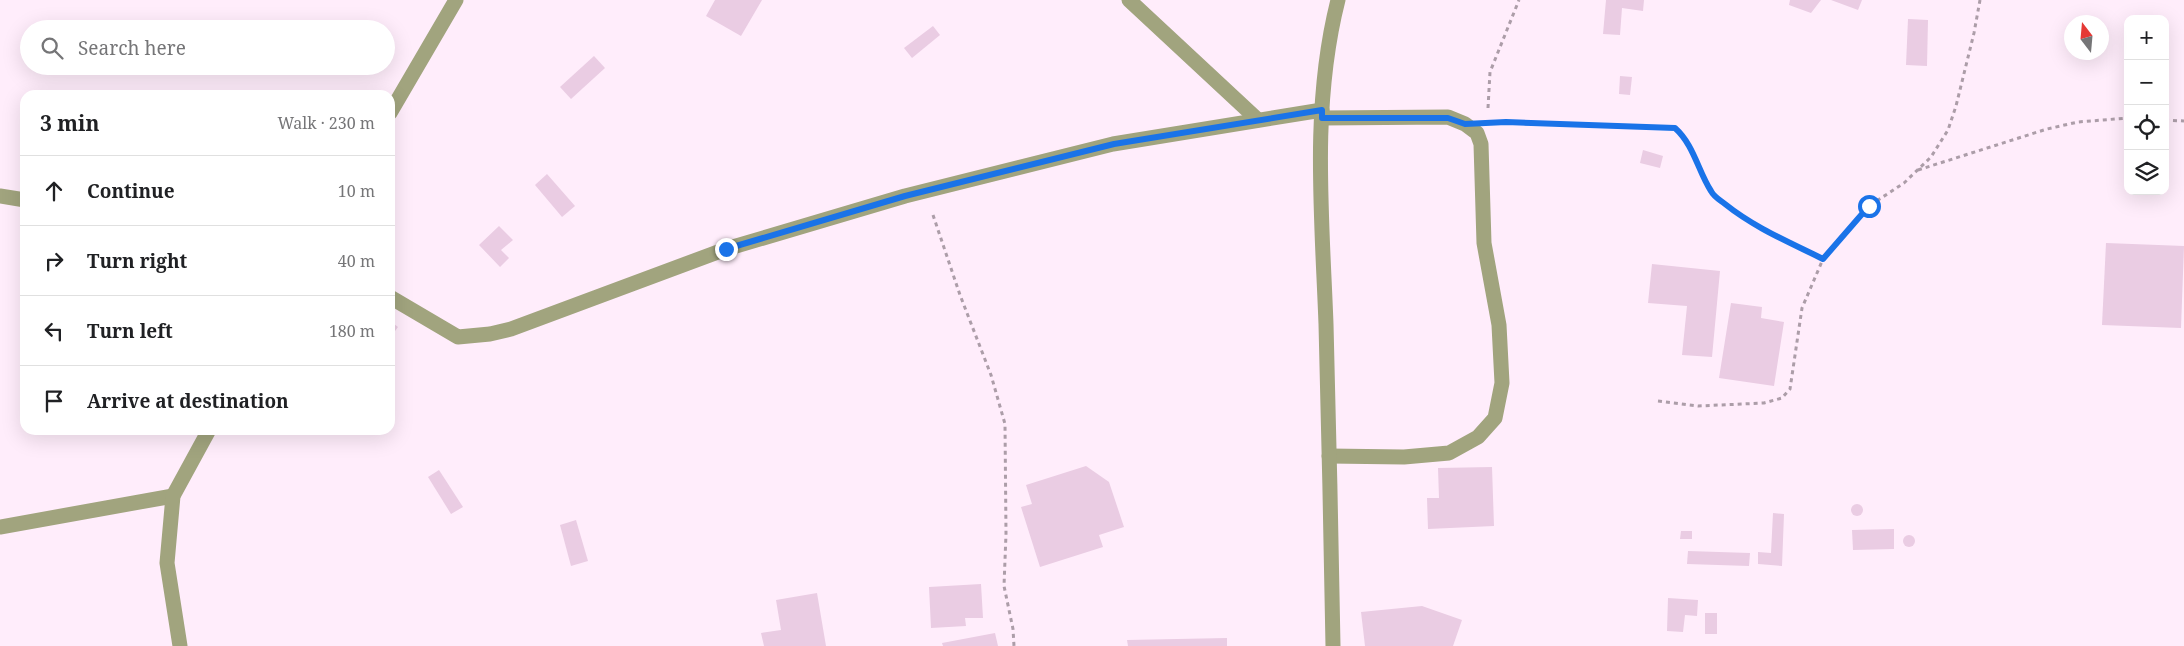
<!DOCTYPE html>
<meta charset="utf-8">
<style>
body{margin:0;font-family:"Noto Serif",serif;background:#f2f2f2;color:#202124}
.controls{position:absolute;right:15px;top:15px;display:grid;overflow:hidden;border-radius:10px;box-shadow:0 5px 20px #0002}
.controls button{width:45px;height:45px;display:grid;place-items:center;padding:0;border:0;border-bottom:1px solid #e0e0e0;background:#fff;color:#202124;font:25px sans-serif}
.compass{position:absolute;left:2064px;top:15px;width:45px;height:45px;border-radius:50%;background:#fff;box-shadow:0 5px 20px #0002;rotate:344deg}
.stop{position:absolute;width:15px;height:15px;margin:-11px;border:4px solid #1a73e8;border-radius:50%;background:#fff}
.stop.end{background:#1a73e8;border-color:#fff;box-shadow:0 1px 5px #0008}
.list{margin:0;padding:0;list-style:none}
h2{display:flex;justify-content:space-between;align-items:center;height:65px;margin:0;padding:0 20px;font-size:21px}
h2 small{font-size:16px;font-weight:400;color:#757577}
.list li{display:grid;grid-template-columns:32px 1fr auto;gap:15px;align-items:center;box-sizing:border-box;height:70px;padding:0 20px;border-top:1px solid #e0e0e0}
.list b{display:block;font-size:19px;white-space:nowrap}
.list em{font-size:16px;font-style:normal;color:#757577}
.icon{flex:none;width:28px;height:28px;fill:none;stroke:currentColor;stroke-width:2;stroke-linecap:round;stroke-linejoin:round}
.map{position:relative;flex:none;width:2184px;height:646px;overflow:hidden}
.search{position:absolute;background:#fff;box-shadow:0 5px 20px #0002;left:20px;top:20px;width:375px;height:55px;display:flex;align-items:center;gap:12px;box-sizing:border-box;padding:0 18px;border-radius:28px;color:#757577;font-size:19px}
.panel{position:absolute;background:#fff;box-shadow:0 5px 20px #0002;left:20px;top:90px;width:375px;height:345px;border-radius:15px}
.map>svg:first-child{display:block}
.building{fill:#eacce3}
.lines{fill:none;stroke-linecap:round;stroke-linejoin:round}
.path{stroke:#ac9da8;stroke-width:3;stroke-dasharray:4 4;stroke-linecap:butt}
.street{stroke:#a1a47e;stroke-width:15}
.route{stroke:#1a73e8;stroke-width:6}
</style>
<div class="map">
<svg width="2184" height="646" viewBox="0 0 2184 646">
<rect width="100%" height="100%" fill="#ffedfb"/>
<g class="building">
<path d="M715,0H762L741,36L706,16Z"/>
<path d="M1606,0H1644L1643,11L1622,8L1620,35L1603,34Z"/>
<path d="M1790,0H1821L1811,13L1789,5Z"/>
<path d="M1831,0H1862L1858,10Z"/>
<path d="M1908,19L1928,20L1927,66L1906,65Z"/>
<path d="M933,26L940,35L912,58L904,48Z"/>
<path d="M594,56L605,68L571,99L560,87Z"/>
<path d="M1620,76L1632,77L1630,95L1619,94Z"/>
<path d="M1643,150L1663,156L1660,168L1640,163Z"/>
<path d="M547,174L575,206L562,217L535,185Z"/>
<path d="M499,226L513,240L501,250L509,258L500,267L479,245Z"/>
<path d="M2106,243L2184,246L2181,328L2102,325Z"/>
<path d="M1652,264L1720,271L1712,357L1682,355L1687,306L1648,303Z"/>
<path d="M1731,303L1762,307L1761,318L1784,322L1774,386L1719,378Z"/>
<path d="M390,321L398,327L390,338Z"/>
<path d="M1086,466L1109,482L1124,527L1099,535L1103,547L1040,567L1021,507L1032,504L1026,485Z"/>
<path d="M1492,467L1494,526L1428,529L1427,498H1439L1438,468Z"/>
<path d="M439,470L463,507L451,514L428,477Z"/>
<circle cx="1857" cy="510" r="6"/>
<path d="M1773,513L1784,514L1782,566L1758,564V552L1771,553Z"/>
<path d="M576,520L588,561L571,566L560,525Z"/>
<path d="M1894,529V549L1853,550L1852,530Z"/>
<path d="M1681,531H1692V539H1680Z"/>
<circle cx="1909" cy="541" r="6"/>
<path d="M1688,551L1750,553L1749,566L1687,564Z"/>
<path d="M981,584L983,618H965L966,626L931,628L929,587Z"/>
<path d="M817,593L826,646H764L761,633L781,630L776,600Z"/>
<path d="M1668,598L1698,600L1697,616L1685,615L1683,632L1667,631Z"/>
<path d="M1422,606L1462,620L1453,646H1365L1361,612Z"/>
<rect x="1705" y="613" width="12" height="21"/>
<path d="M995,633L998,646H943L942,643Z"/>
<path d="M1227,638V646H1128L1127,640Z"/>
</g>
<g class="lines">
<g class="path">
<path d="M1488,108L1490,72L1519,0"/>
<path d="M2165,120L2184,121"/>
<path d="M1500,123L1675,128C1694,144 1698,171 1711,191C1714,197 1720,200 1725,204C1755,228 1789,242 1823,259"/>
<path d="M1918,170L2047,129L2078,122L2128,118"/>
<path d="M933,215L960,295L991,375L1005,424L1006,534L1004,586L1013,629L1014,646"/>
<path d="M1658,401L1698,406L1764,403L1782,398L1790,389L1802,308L1823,259L1869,206L1904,183L1931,157L1948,130L1956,106L1974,33L1980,0"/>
</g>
<g class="street">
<path d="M1129,0L1258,120"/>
<path d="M390,113L456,0"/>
<path d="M1322,118L1448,117L1465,124L1477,133L1481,144L1484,243L1499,325L1502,383L1495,418L1478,437L1449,453L1404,457L1329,456"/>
<path d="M0,196L25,200"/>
<path d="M390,297L458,337L490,334L511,329L726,249L905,196L1113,144L1322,110"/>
<path d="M0,527L173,496"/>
<path d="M180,646L167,563L173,496L209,430"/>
<path d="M1333,646C1331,539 1329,431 1326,324C1322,216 1311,106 1338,0"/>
</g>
</g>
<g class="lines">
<path class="route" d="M726,249L905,196L1114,144L1322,110V118H1448L1465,124L1506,122L1675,128C1694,145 1698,171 1711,191C1714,197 1720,200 1725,204C1755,228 1789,242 1823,259L1869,206"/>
</g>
</svg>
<div class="controls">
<button>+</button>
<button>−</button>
<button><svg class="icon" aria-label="locate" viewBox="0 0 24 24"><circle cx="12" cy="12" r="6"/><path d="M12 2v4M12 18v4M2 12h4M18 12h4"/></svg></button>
<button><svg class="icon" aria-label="layers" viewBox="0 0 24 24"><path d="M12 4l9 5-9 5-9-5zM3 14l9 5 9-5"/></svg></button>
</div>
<svg class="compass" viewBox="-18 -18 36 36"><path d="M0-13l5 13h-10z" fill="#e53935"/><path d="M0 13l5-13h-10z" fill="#757577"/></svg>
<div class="stop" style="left:1869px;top:206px"></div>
<div class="stop end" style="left:726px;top:249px"></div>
<div class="search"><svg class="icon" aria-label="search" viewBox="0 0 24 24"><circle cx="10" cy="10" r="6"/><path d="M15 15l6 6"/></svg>Search here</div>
<section class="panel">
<h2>3 min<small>Walk · 230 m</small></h2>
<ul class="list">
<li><svg class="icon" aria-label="ahead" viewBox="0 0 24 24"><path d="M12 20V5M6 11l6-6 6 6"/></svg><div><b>Continue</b></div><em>10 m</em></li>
<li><svg class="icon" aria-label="right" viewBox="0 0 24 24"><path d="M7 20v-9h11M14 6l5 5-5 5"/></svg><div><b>Turn right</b></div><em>40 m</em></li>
<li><svg class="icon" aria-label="left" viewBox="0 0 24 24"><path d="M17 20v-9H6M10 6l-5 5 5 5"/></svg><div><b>Turn left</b></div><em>180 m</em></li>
<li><svg class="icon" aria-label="arrive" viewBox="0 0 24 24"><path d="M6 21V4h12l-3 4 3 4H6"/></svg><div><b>Arrive at destination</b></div></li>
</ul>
</section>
</div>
